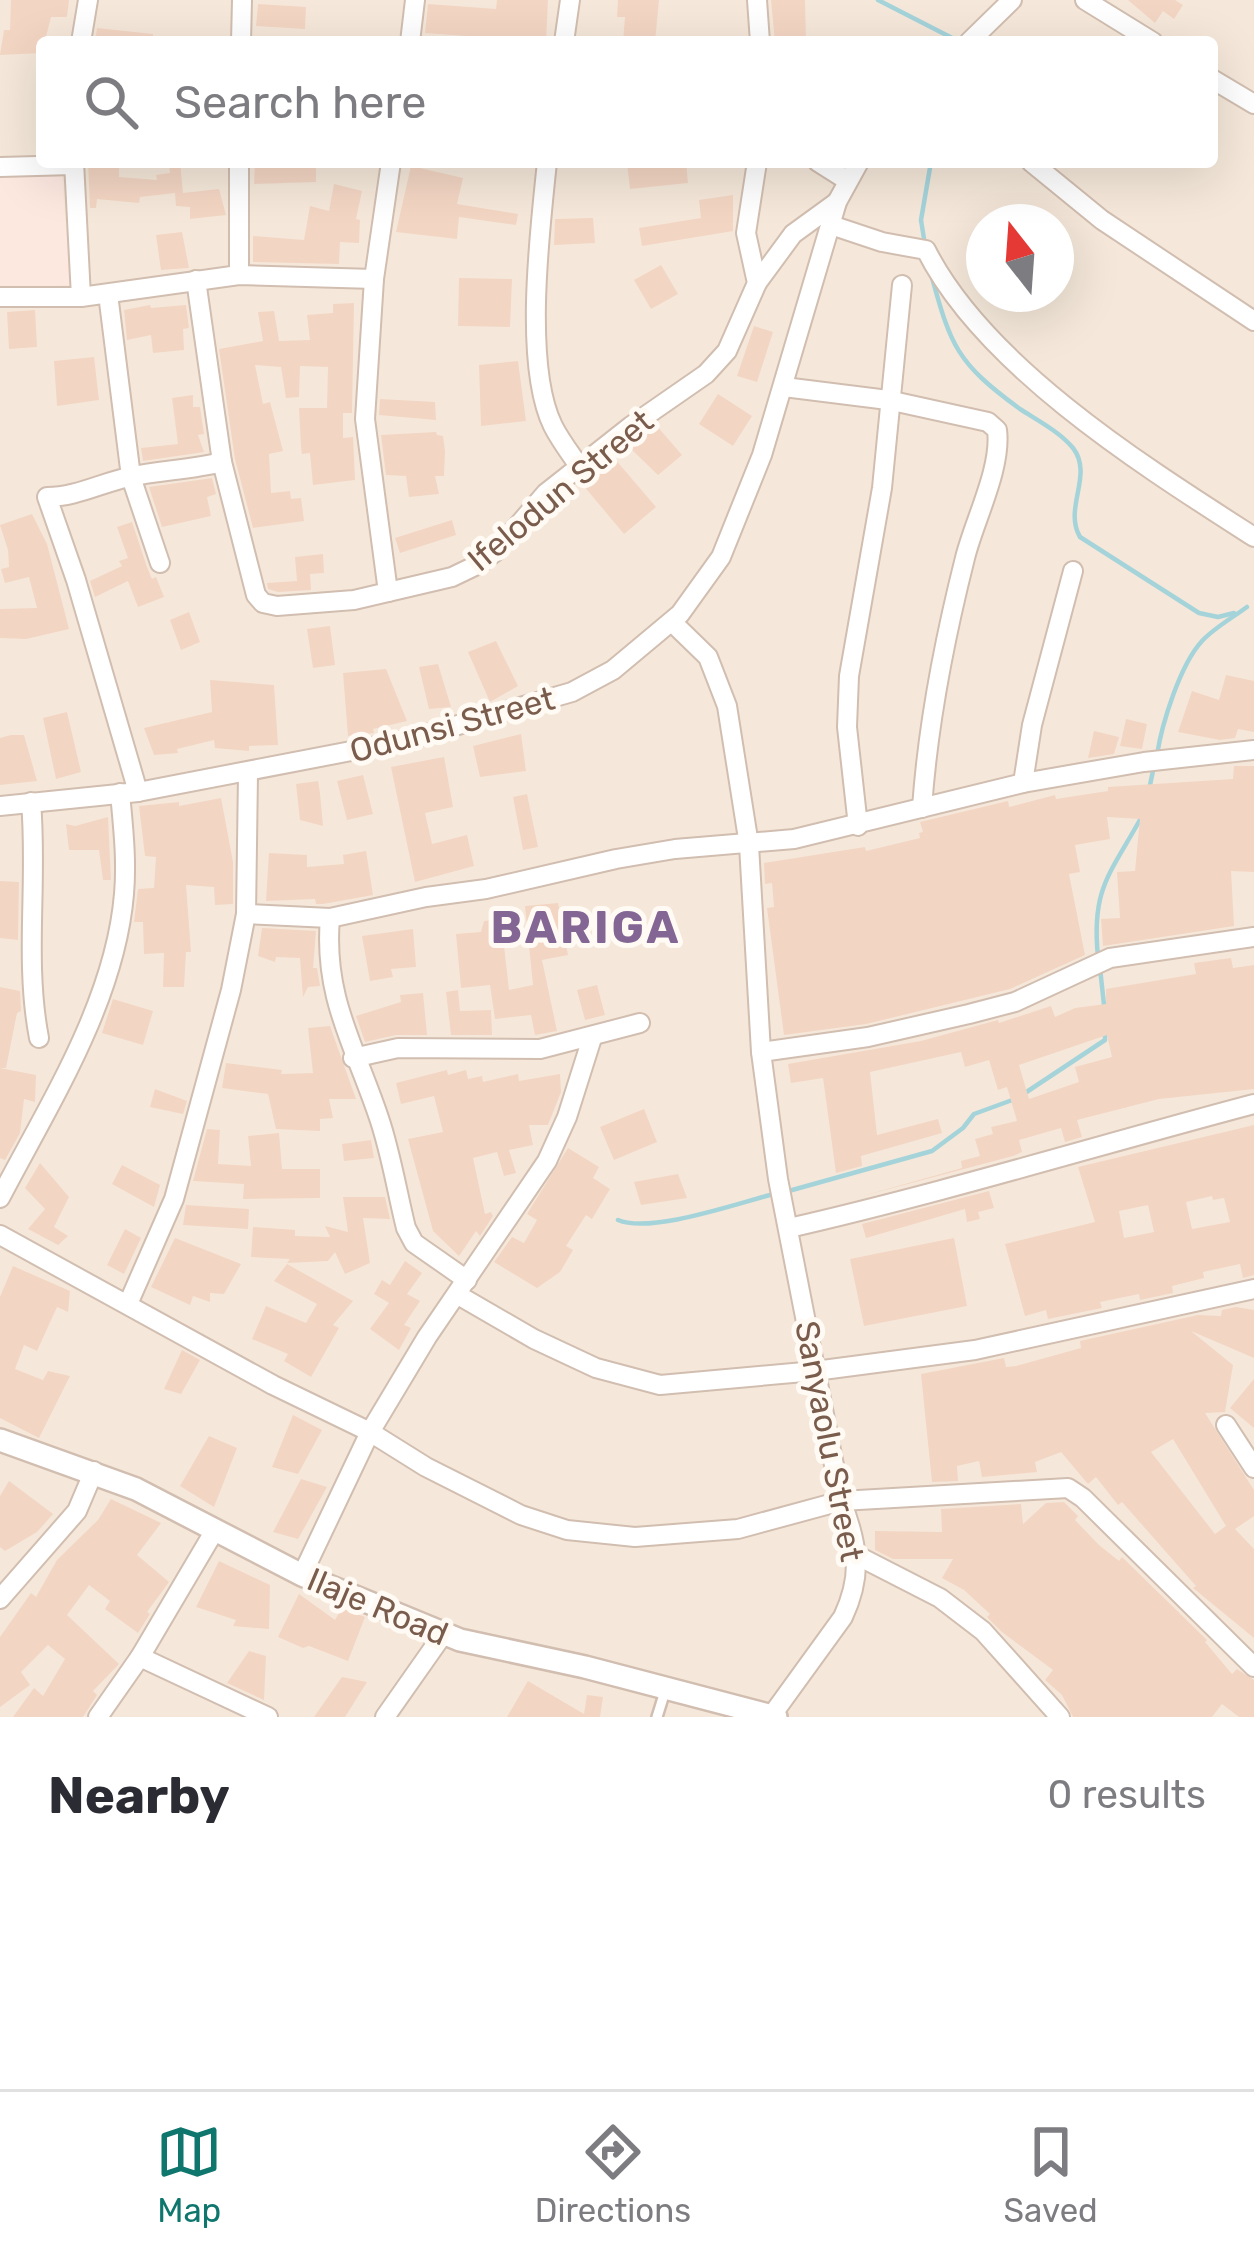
<!DOCTYPE html>
<style>
body{margin:0;font-family:Rubik,sans-serif;background:#f7f7f7;color:#2b2b33}
.compass{position:absolute;left:966px;top:204px;width:108px;height:108px;border-radius:50%;background:#fff;box-shadow:0 12px 48px #0002;rotate:343deg}
.list{margin:0;padding:0;list-style:none}
h2{display:flex;justify-content:space-between;align-items:center;height:156px;margin:0;padding:0 48px;font-size:51px}
h2 small{font-size:39px;font-weight:400;color:#7c7c81}
.icon{flex:none;width:66px;height:66px;fill:none;stroke:currentColor;stroke-width:2;stroke-linecap:round;stroke-linejoin:round}
.map{position:relative;flex:none;width:1254px;height:1717px;overflow:hidden}
.search{position:absolute;background:#fff;box-shadow:0 12px 48px #0002;left:36px;right:36px;top:36px;height:132px;display:flex;align-items:center;gap:30px;box-sizing:border-box;padding:0 42px;border-radius:12px;color:#7c7c81;font-size:45px}
.sheet{height:372px;background:#fff}
nav{display:flex;justify-content:space-around;align-items:center;box-sizing:border-box;height:168px;border-top:3px solid #e1e1e2;background:#fff;font-size:33px;color:#7c7c81}
nav a{display:grid;justify-items:center;gap:6px}
nav .on{color:#0f766e}
.map>svg:first-child{display:block}
.residential{fill:#f5e8da;fill-rule:evenodd}
.commercial{fill:#fde8e0}
.lines{fill:none;stroke-linecap:round;stroke-linejoin:round}
.stream{stroke:#a5d3da;stroke-width:4.5}
.building{fill:#f3d5c3;fill-rule:evenodd}
.service-casing{stroke:#d1beb0;stroke-width:14}
.minor-casing{stroke:#d1beb0;stroke-width:22}
.tertiary-casing{stroke:#d1beb0;stroke-width:26}
.service{stroke:#fff;stroke-width:9}
.minor{stroke:#fff;stroke-width:18}
.tertiary{stroke:#fff;stroke-width:21}
.labels{text-anchor:middle;stroke-width:10;stroke-linejoin:round;paint-order:stroke}
.street-label{font-size:33px;fill:#7a5c4d;stroke:#fffaf3}
.district-label{font-size:45px;font-weight:bold;letter-spacing:3px;fill:#846695;stroke:#fffaf3}
</style>
<div class="map">
<svg width="1254" height="1717" viewBox="0 0 1254 1717">
<rect width="100%" height="100%" fill="#fdf6ec"/>
<path class="residential" d="M0,0H1254V1717H0ZM42,42H1212V162H42ZM984,222H1056V294H984Z"/>
<path class="commercial" d="M62,176L70,285L0,288V177Z"/>
<g class="lines">
<g class="stream">
<path d="M878,0L960,42"/>
<path d="M925,245L921,220L931,162"/>
<path d="M931,274C951,347 957,363 1020,409C1037,420 1060,432 1073,448C1094,475 1063,508 1080,537L1199,613L1218,617L1234,613"/>
<path d="M1157,755C1162,723 1180,665 1202,641C1214,628 1232,618 1247,607"/>
<path d="M1149,790L1154,766"/>
<path d="M1098,957C1091,889 1110,874 1141,818"/>
<path d="M1100,968L1104,1005"/>
<path d="M1025,1093L1105,1040V1034"/>
<path d="M785,1192L932,1151L963,1128L974,1114L1015,1099"/>
<path d="M618,1220C651,1234 738,1203 774,1194"/>
</g>
</g>
<g class="building">
<path d="M11,0H69L67,17H51L42,53L0,55L4,30H10Z"/>
<path d="M497,0H548L546,42H495V38L425,33L428,4L496,9Z"/>
<path d="M618,0H659L655,42H623L625,17H617Z"/>
<path d="M771,0H805L806,42H775Z"/>
<path d="M1128,0H1175L1183,5L1174,19L1163,11L1155,23Z"/>
<path d="M258,4L306,7L305,29L256,26Z"/>
<path d="M97,28L153,34V42H95Z"/>
<path d="M88,162H119V177L157,180L156,175L170,173L169,162H180L183,193L219,189L226,215L190,219V207L176,206L175,193L140,197L139,203L97,199L96,208H90Z"/>
<path d="M255,162H267V165L316,163V182L254,184Z"/>
<path d="M627,162H686L688,183L630,189Z"/>
<path d="M411,166L463,178L457,204L518,214L516,225L459,217L457,239L396,232Z"/>
<path d="M334,184L362,191L356,219L360,220L359,243L340,242L339,264L253,262V236L304,240L310,206L329,211Z"/>
<path d="M733,195V231L642,246L639,228L701,218L699,200Z"/>
<path d="M593,218L595,243L554,245L555,219Z"/>
<path d="M182,232L189,268L161,270L156,235Z"/>
<path d="M661,265L678,294L651,309L634,280Z"/>
<path d="M459,278L512,279L510,327L458,326Z"/>
<path d="M354,303L352,413H343V438L353,437L355,480L313,485L310,453L302,454L301,447L299,408H327L328,367L300,366L299,397L286,398L281,367L255,365L263,404L270,402L283,451L269,454L271,493L290,491L291,499L301,498L304,521L253,528L235,459L219,349L263,341L258,312L274,311L279,341L310,340L307,315L333,313V304Z"/>
<path d="M150,305L151,308L186,305L189,328L183,329L184,350L153,353L151,335L127,340L124,310Z"/>
<path d="M35,310L37,347L9,349L7,312Z"/>
<path d="M754,326L773,332L757,382L737,376Z"/>
<path d="M94,357L99,400L57,406L54,361Z"/>
<path d="M518,361L526,421L481,426L479,365Z"/>
<path d="M718,394L752,416L733,446L699,424Z"/>
<path d="M193,395V407H200L204,434L198,435L204,452L143,461L141,448L178,444L172,398Z"/>
<path d="M380,399L435,402L436,420L379,415Z"/>
<path d="M656,425L682,455L658,475L628,446Z"/>
<path d="M436,432L437,435L443,436L445,451L444,476H435L439,494L409,497L406,476L386,475L381,435Z"/>
<path d="M614,458L656,507L624,534L583,485Z"/>
<path d="M212,478L216,494L207,497L211,516L162,527L149,487Z"/>
<path d="M32,514L47,544L69,629L26,639L0,638V609L37,608L29,577L5,583L1,569L9,567L8,550L0,525Z"/>
<path d="M452,520L456,535L400,553L395,538Z"/>
<path d="M132,522L147,567L152,579L156,577L164,597L138,607L128,581L95,597L90,581L122,566L119,561L128,558L117,527Z"/>
<path d="M323,554L324,573L310,574L311,590L278,592L268,589L267,583L297,581L295,557Z"/>
<path d="M189,612L200,642L181,650L170,620Z"/>
<path d="M330,626L335,665L313,668L307,629Z"/>
<path d="M496,641L518,686L490,702L468,652Z"/>
<path d="M438,664L451,707L429,709L419,667Z"/>
<path d="M386,669L407,721L373,729L374,733L348,736L343,673Z"/>
<path d="M1226,675L1254,681V732L1238,729L1235,738L1220,740L1178,732L1192,691L1219,700Z"/>
<path d="M210,680L274,685L278,745L249,746V751L215,748L214,740L177,749L178,753L154,755L144,728L212,712Z"/>
<path d="M67,712L81,772L56,779L43,718Z"/>
<path d="M1126,719L1147,724L1142,749L1120,746Z"/>
<path d="M1094,731L1119,737L1114,754L1088,758Z"/>
<path d="M521,734L526,771L480,777L473,746Z"/>
<path d="M11,735H24L37,781L0,785V738Z"/>
<path d="M444,757L453,807L425,813L432,844L467,835L474,866L415,882L391,767Z"/>
<path d="M1234,766H1254V872L1231,871L1234,926L1103,946L1101,919L1120,918L1117,872L1135,871L1140,819L1107,817L1110,839L1075,845L1080,872L1069,874L1085,955L1010,989L866,1024L784,1035L767,908L774,907L772,883L765,884L764,863L865,847L866,851L920,838L919,833L923,832L920,822L1008,801L1009,807L1055,795L1056,799L1108,791V787L1233,779Z"/>
<path d="M363,775L373,814L347,820L337,781Z"/>
<path d="M318,781L320,793L323,826L300,820L296,784Z"/>
<path d="M527,794L538,847L523,850L513,797Z"/>
<path d="M221,798L233,862V904L215,905L214,887L186,885L191,952H186L184,987H163L164,953L144,954L143,922H134L138,889L154,888L156,857L145,856L139,806L179,802V806Z"/>
<path d="M108,817L111,880H103L99,850H69L66,824L75,826Z"/>
<path d="M366,851L373,895L323,904H316L315,899L266,901L269,853L307,855V867L344,864L343,855Z"/>
<path d="M0,881L19,882L18,940L0,938Z"/>
<path d="M558,903L568,955L542,960L557,1031L535,1035L531,1015L495,1019L490,985L461,988L456,934L481,932L484,921L501,919L509,990L533,985L525,906Z"/>
<path d="M262,928L316,931L313,968H317L320,986L308,987L303,997L300,958L276,957L275,962L258,956Z"/>
<path d="M413,929L416,967L391,969L393,977L370,981L362,936Z"/>
<path d="M1231,958L1233,968L1254,965V1089L1159,1099L1077,1120L1082,1137L1065,1142L1061,1128L1019,1140L1022,1152L1013,1156L855,1198L962,1168L961,1161L980,1156L975,1139L993,1134L991,1127L1017,1121L1007,1087L998,1090L989,1060L965,1067L961,1052L870,1072L877,1135L938,1119L942,1133L861,1156L862,1166L836,1173L823,1078L791,1083L788,1064L921,1041L998,1020L999,1023L1051,1006L1055,1017L1075,1008L1106,1004V989L1196,974L1194,963ZM1107,1035L1112,1057L1075,1067L1079,1082L1029,1099L1019,1065Z"/>
<path d="M597,985L605,1015L585,1020L577,990Z"/>
<path d="M0,987L20,991L21,1011L17,1013L6,1068H0Z"/>
<path d="M458,990L460,1011L491,1010L492,1035H451L446,992Z"/>
<path d="M423,993L427,1035H396L365,1042L356,1016L401,1002L400,995Z"/>
<path d="M113,999L153,1011L143,1045L102,1033Z"/>
<path d="M330,1026L356,1099H329L333,1118L320,1119V1131L276,1129L268,1094L222,1088L226,1063L282,1070L281,1074L313,1073L308,1028Z"/>
<path d="M0,1068L36,1075L35,1102L24,1099L20,1133L5,1160L0,1158Z"/>
<path d="M447,1070L448,1075L466,1070L468,1079L482,1076L483,1082L518,1074L519,1081L560,1074L561,1092L548,1125H529L533,1145L509,1150L516,1173L504,1176L497,1152L473,1158L485,1214L491,1212L493,1216L480,1236L476,1231L459,1256L433,1231L408,1139L443,1132L434,1096L401,1104L396,1083Z"/>
<path d="M155,1089L187,1101L183,1114L150,1107Z"/>
<path d="M644,1109L657,1142L614,1160L600,1127Z"/>
<path d="M1254,1125V1275L1243,1278L1240,1264L1203,1272L1204,1278L1172,1286L1173,1293L1140,1300L1139,1294L1100,1302L1102,1308L1048,1319L1046,1310L1025,1316L1005,1244L1095,1222L1078,1167ZM1212,1196L1213,1200L1224,1198L1230,1222L1192,1229L1186,1202ZM1148,1205L1154,1232L1124,1238L1119,1211Z"/>
<path d="M207,1129L220,1130L218,1164L251,1166L248,1136L279,1133L282,1169H320V1198L243,1199L244,1184L193,1181Z"/>
<path d="M371,1140L374,1158L344,1161L342,1144Z"/>
<path d="M568,1148L599,1167L593,1178L610,1189L592,1219L586,1215L566,1246L573,1250L560,1272L537,1288L494,1262L512,1237L524,1243L537,1220L527,1214Z"/>
<path d="M40,1163L69,1197L54,1227L68,1236L58,1245L28,1229L45,1209L25,1188Z"/>
<path d="M122,1165L160,1185L154,1207L112,1184Z"/>
<path d="M678,1174L687,1198L641,1205L634,1182Z"/>
<path d="M989,1191L994,1208L978,1212L980,1219L967,1222L965,1209L866,1238L862,1224Z"/>
<path d="M343,1197H385L390,1219L363,1218L370,1263L345,1274L335,1252L328,1261L287,1263L290,1259L251,1257L253,1227L295,1230V1236L330,1237L325,1226L348,1232Z"/>
<path d="M186,1205L249,1209L248,1229L183,1225Z"/>
<path d="M125,1229L141,1238L124,1274L107,1265Z"/>
<path d="M175,1238L241,1264L224,1294L210,1293V1302L193,1296L190,1305L151,1287Z"/>
<path d="M954,1238L967,1306L864,1326L850,1259Z"/>
<path d="M405,1261L422,1273L407,1294L420,1301L404,1325L411,1328L399,1350L370,1329L389,1303L374,1294L382,1280L390,1285Z"/>
<path d="M287,1264L353,1301L333,1325L339,1328L311,1377L284,1361L288,1354L252,1339L266,1306L306,1323L317,1304L274,1281Z"/>
<path d="M13,1266L70,1291L68,1312L57,1307L37,1351L24,1345L15,1369L43,1380L48,1371L70,1376L39,1438L0,1418V1297Z"/>
<path d="M1236,1307L1254,1310V1358L1191,1331L1233,1365L1225,1412L1205,1413L1254,1490V1516L1235,1529L1254,1549V1638L1193,1588L1196,1586L1122,1502L1118,1505L1096,1477L1088,1484L1061,1452L1035,1462L1037,1472L982,1477L979,1461L957,1466L958,1481L932,1482L921,1374L1004,1358L1006,1367L1016,1366L1081,1348L1080,1341L1198,1315L1221,1316L1222,1310ZM1173,1439L1226,1526L1215,1534L1151,1452Z"/>
<path d="M182,1350L200,1360L181,1394L164,1389Z"/>
<path d="M1254,1379V1428L1230,1408Z"/>
<path d="M293,1415L322,1430L298,1474L272,1467Z"/>
<path d="M209,1436L237,1448L214,1507L180,1486Z"/>
<path d="M301,1479L327,1487L298,1539L273,1532Z"/>
<path d="M9,1481L53,1514L37,1532L5,1551L0,1547V1496Z"/>
<path d="M111,1499L161,1523L137,1555L169,1582L147,1612L150,1614L138,1633L105,1609L110,1601L89,1585L67,1615L119,1664L93,1691L97,1695L83,1717H13L34,1688L43,1696L65,1659L48,1645L21,1672L30,1685L0,1707V1637L31,1593L36,1597L57,1560L98,1520Z"/>
<path d="M1064,1502L1078,1516L1075,1520L1099,1545L1119,1561L1122,1557L1207,1640L1205,1642L1232,1674L1237,1669L1254,1680V1717H1239L1222,1704L1212,1717H1073L1062,1695L1045,1680L1053,1670L1002,1632L987,1617L990,1614L964,1590L942,1578L953,1559H893L875,1550V1531L942,1532L941,1509L1021,1504L1023,1524L1046,1503Z"/>
<path d="M219,1561L270,1585L269,1629L233,1626L236,1620L196,1607Z"/>
<path d="M299,1594L335,1620L342,1608L365,1617L348,1661L309,1646L303,1648L278,1637Z"/>
<path d="M249,1651L266,1656L264,1700L227,1683Z"/>
<path d="M342,1677L367,1682L345,1717H314Z"/>
<path d="M528,1681L584,1714L587,1695L603,1697L600,1717H507Z"/>
</g>
<g class="lines">
<defs>
<path id="service" d="M657,1717L666,1688"/>
<g id="minor">
<path d="M757,0L760,42"/>
<path d="M1085,0L1153,42"/>
<path d="M81,42L88,0"/>
<path d="M241,42L242,0"/>
<path d="M410,42L415,0"/>
<path d="M564,42L570,0"/>
<path d="M969,42L1012,0"/>
<path d="M1212,79L1254,104"/>
<path d="M74,162L81,297"/>
<path d="M547,162C540,230 523,365 553,426C560,440 570,453 579,466"/>
<path d="M818,162L848,181"/>
<path d="M1031,162L1102,220L1254,321"/>
<path d="M0,167L74,165"/>
<path d="M831,225L882,242L926,250C985,367 1145,467 1254,537"/>
<path d="M239,275V162"/>
<path d="M196,280L222,462L256,595L263,603L277,606L354,600L452,577L479,564L495,552L546,493L631,426L706,374L727,351L757,283L746,233L757,162"/>
<path d="M757,283L793,234L837,202"/>
<path d="M108,294L131,477L160,563"/>
<path d="M0,297H81L239,275L374,279"/>
<path d="M784,387L888,400L988,422L997,430C1002,468 974,521 965,558C944,641 928,722 922,808"/>
<path d="M388,592L365,419L374,279L391,162"/>
<path d="M672,622L708,657L727,706L749,845L761,1052L778,1179L841,1501C858,1543 863,1575 843,1617L772,1715"/>
<path d="M1023,783L1032,725L1073,571"/>
<path d="M138,792L76,580L47,497C76,497 101,483 129,477C160,470 191,470 222,462"/>
<path d="M31,802C38,881 24,960 39,1038"/>
<path d="M0,806L138,792L403,741L572,692L613,670L680,614L721,557L762,455L837,202L859,162"/>
<path d="M858,826L847,727L849,676L882,488L902,285"/>
<path d="M246,914L330,918L426,897L486,889L616,859L675,849L794,839L1023,783L1144,762L1254,750"/>
<path d="M330,918C323,997 355,1046 379,1118C391,1153 397,1192 406,1228L414,1243L467,1280"/>
<path d="M761,1052L868,1037L969,1014L1015,1002L1110,958L1254,937"/>
<path d="M353,1058L398,1048L540,1049L640,1023"/>
<path d="M0,1198C49,1104 115,1002 124,894C127,860 123,826 120,793"/>
<path d="M789,1228C946,1192 1099,1145 1254,1104"/>
<path d="M0,1235L273,1385L370,1432L426,1467L521,1515L567,1530L635,1537L738,1529L841,1501L1068,1488L1083,1498L1254,1667"/>
<path d="M458,1295L534,1339L596,1368L660,1385L815,1371L975,1350L1254,1289"/>
<path d="M128,1304L174,1199L231,990L246,914L248,774"/>
<path d="M1226,1425L1254,1468"/>
<path d="M858,1556L940,1598L983,1631L1060,1717"/>
<path d="M302,1575L370,1432L427,1337L547,1161L567,1117L592,1038"/>
<path d="M0,1599L77,1511L94,1471"/>
<path d="M140,1657L268,1717"/>
<path d="M98,1717L140,1657L215,1530"/>
<path d="M385,1717L444,1633"/>
</g>
<path id="tertiary" d="M0,1440L136,1489L302,1575L460,1640L585,1667L776,1717"/>
</defs>
<use href="#service" class="service-casing"/>
<use href="#minor" class="minor-casing"/>
<use href="#tertiary" class="tertiary-casing"/>
<use href="#service" class="service"/>
<use href="#minor" class="minor"/>
<use href="#tertiary" class="tertiary"/>
</g>
<g class="labels">
<g class="street-label">
<text transform="translate(560 490) rotate(-40)" y="12">Ifelodun Street</text>
<text transform="translate(452 724) rotate(-15)" y="12">Odunsi Street</text>
<text transform="translate(830 1441) rotate(79)" y="12">Sanyaolu Street</text>
<text transform="translate(378 1606) rotate(23)" y="12">Ilaje Road</text>
</g>
<g class="district-label">
<text x="586" y="943">BARIGA</text>
</g>
</g>
</svg>
<svg class="compass" viewBox="-18 -18 36 36"><path d="M0-13l5 13h-10z" fill="#e53935"/><path d="M0 13l5-13h-10z" fill="#7c7c81"/></svg>
<div class="search"><svg class="icon" aria-label="search" viewBox="0 0 24 24"><circle cx="10" cy="10" r="6"/><path d="M15 15l6 6"/></svg>Search here</div>
</div>
<section class="sheet">
<h2>Nearby<small>0 results</small></h2>
<ul class="list">
</ul>
</section>
<nav>
<a class="on"><svg class="icon" aria-label="map" viewBox="0 0 24 24"><path d="M3 6l6-2 6 2 6-2v14l-6 2-6-2-6 2zM9 4v14M15 6v14"/></svg>Map</a>
<a><svg class="icon" aria-label="directions" viewBox="0 0 24 24"><path d="M12 3l9 9-9 9-9-9zM9 14v-3h6M13 9l2 2-2 2"/></svg>Directions</a>
<a><svg class="icon" aria-label="saved" viewBox="0 0 24 24"><path d="M7 4h10v16l-5-4-5 4z"/></svg>Saved</a>
</nav>
